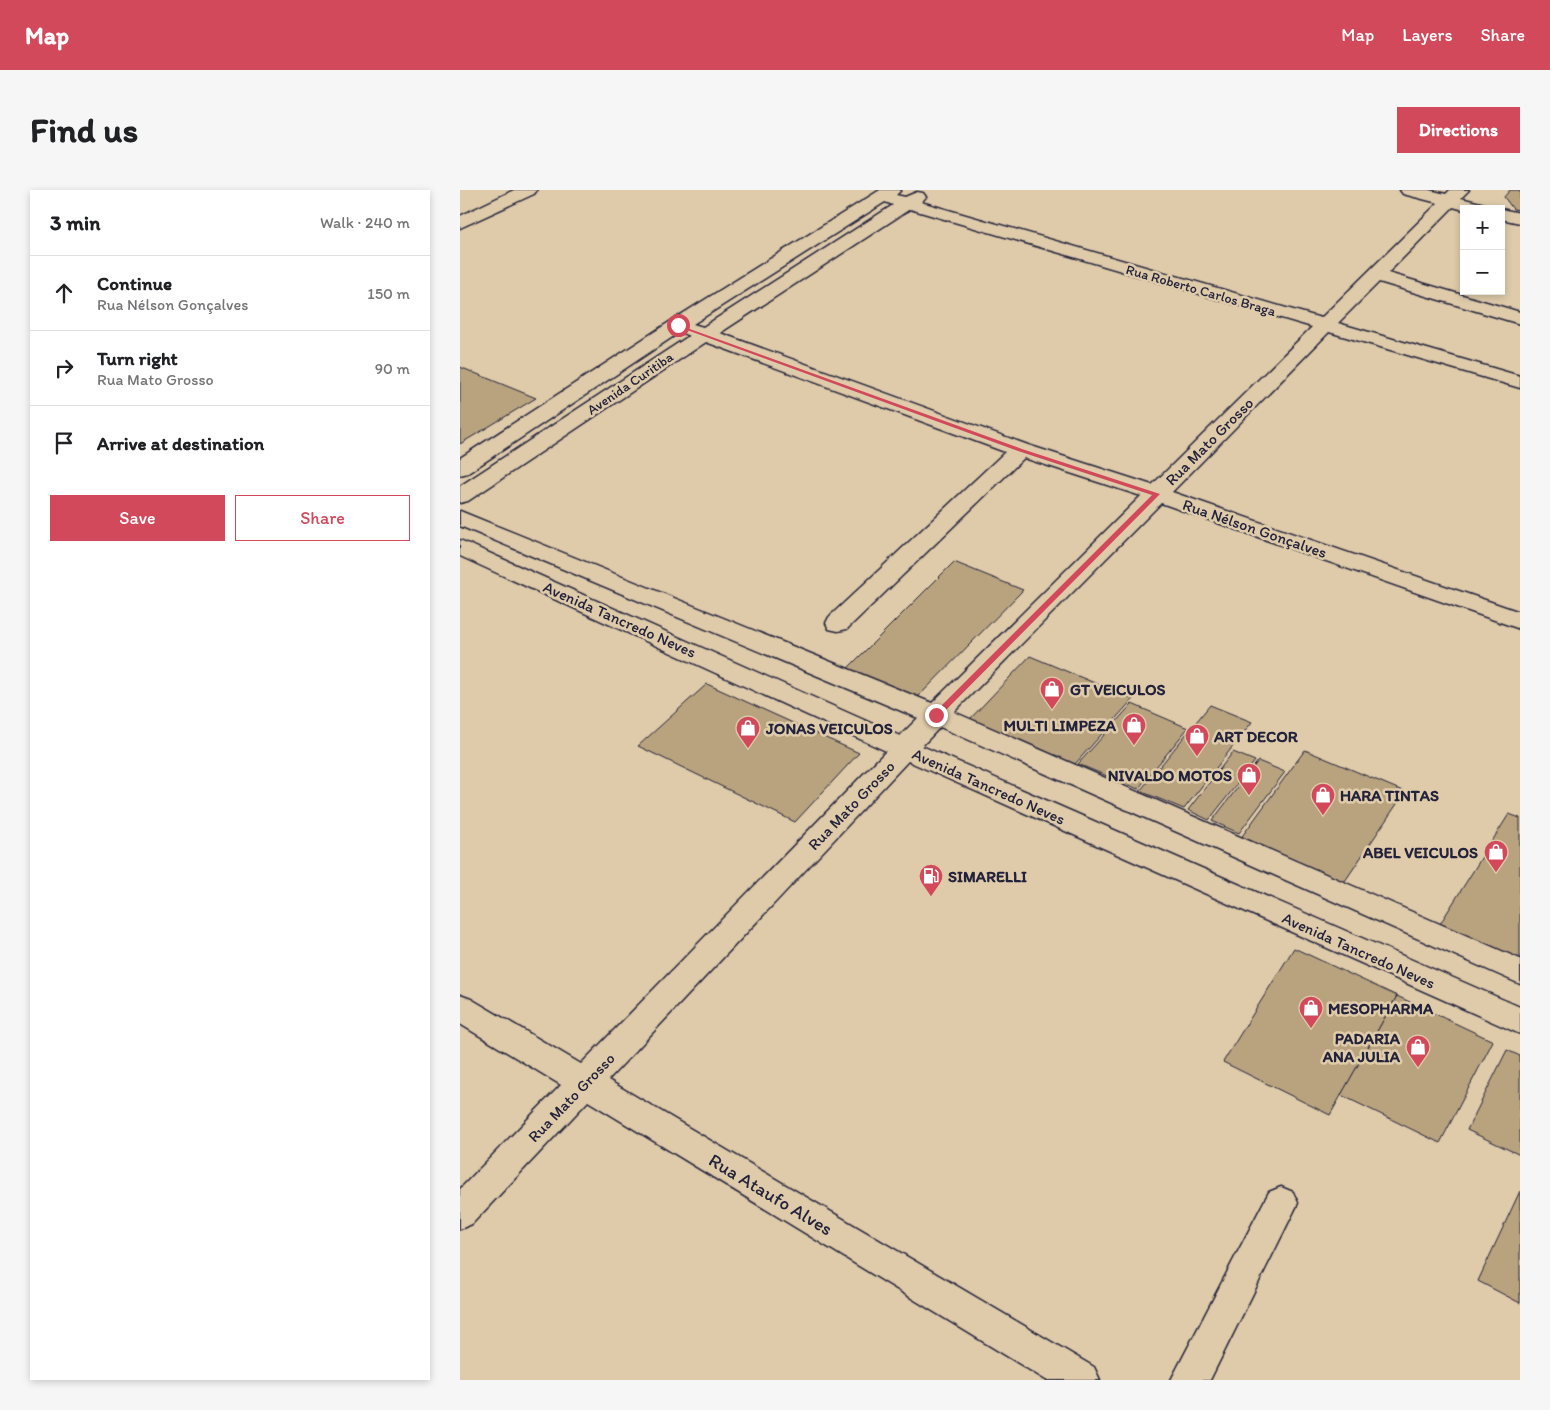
<!DOCTYPE html>
<meta charset="utf-8">
<style>
body{margin:0;font-family:Itim,sans-serif;background:#f6f6f6;color:#202124}
.controls{position:absolute;right:15px;top:15px;display:grid;overflow:hidden;border-radius:0px;box-shadow:0 2px 8px #0003}
.controls button{width:45px;height:45px;display:grid;place-items:center;padding:0;border:0;border-bottom:1px solid #e0e0e0;background:#fff;color:#202124;font:25px sans-serif}
.stop{position:absolute;width:15px;height:15px;margin:-11px;border:4px solid #d1495b;border-radius:50%;background:#fff}
.stop.end{background:#d1495b;border-color:#fff;box-shadow:0 1px 5px #0008}
.list{margin:0;padding:0;list-style:none}
h2{display:flex;justify-content:space-between;align-items:center;height:65px;margin:0;padding:0 20px;font-size:21px}
h2 small{font-size:16px;font-weight:400;color:#757577}
.list li{display:grid;grid-template-columns:32px 1fr auto;gap:15px;align-items:center;box-sizing:border-box;height:75px;padding:0 20px;border-top:1px solid #e0e0e0}
.list b{display:block;font-size:19px;white-space:nowrap}
.list p{margin:0;font-size:16px;white-space:nowrap;color:#757577}
.list em{font-size:16px;font-style:normal;color:#757577}
.actions{display:flex;gap:10px;padding:15px 20px}
.actions a{flex:1;padding:11px 0;border:1px solid #d1495b;border-radius:0px;text-align:center;font-size:18px;color:#d1495b}
.actions .main{background:#d1495b;color:#fff}
.icon{flex:none;width:28px;height:28px;fill:none;stroke:currentColor;stroke-width:2;stroke-linecap:round;stroke-linejoin:round}
.map{position:relative;flex:none;width:1060px;height:1190px;overflow:hidden;border-radius:0px}
header{display:flex;align-items:center;gap:30px;box-sizing:border-box;height:70px;padding:0 25px;background:#d1495b;color:#fff}
header strong{font-size:24px}
nav{display:flex;gap:28px;margin-inline-start:auto;font-size:18px}
.intro{display:flex;align-items:center;justify-content:space-between;box-sizing:border-box;height:120px;padding:0 30px}
h1{margin:0;font-size:35px}
.button{padding:12px 22px;border-radius:0px;background:#d1495b;color:#fff;font-size:18px;font-weight:700}
main{display:flex;gap:30px;padding:0 30px}
aside{flex:1;background:#fff;border-radius:0px;box-shadow:0 2px 8px #0003}
.map>svg:first-child{display:block}
.building{fill:#b9a37f;stroke:#22223b}
.lines{fill:none;stroke-linecap:round;stroke-linejoin:round}
.minor-casing{stroke:#22223b;stroke-width:3}
.major-casing{stroke:#22223b;stroke-width:3}
.minor{fill:#dfcbaa;fill-rule:evenodd}
.major{fill:#dfcbaa;fill-rule:evenodd}
.route{fill:#d1495b}
.labels{text-anchor:middle;stroke-width:5;stroke-linejoin:round;paint-order:stroke}
.far-street-label{font-size:14px;fill:#22223b;stroke:#dfcbaa}
.street-label{font-size:16px;fill:#22223b;stroke:#dfcbaa}
.poi-label{font-size:16px;font-weight:bold;fill:#22223b;stroke:#dfcbaa;text-anchor:start}
.near-street-label{font-size:19px;fill:#22223b;stroke:#dfcbaa}
</style>
<header>
<strong>Map</strong>
<nav><a>Map</a><a>Layers</a><a>Share</a></nav>
</header>
<div class="intro"><h1>Find us</h1><a class="button">Directions</a></div>
<main>
<aside>
<h2>3 min<small>Walk · 240 m</small></h2>
<ul class="list">
<li><svg class="icon" aria-label="ahead" viewBox="0 0 24 24"><path d="M12 20V5M6 11l6-6 6 6"/></svg><div><b>Continue</b><p>Rua Nélson Gonçalves</p></div><em>150 m</em></li>
<li><svg class="icon" aria-label="right" viewBox="0 0 24 24"><path d="M7 20v-9h11M14 6l5 5-5 5"/></svg><div><b>Turn right</b><p>Rua Mato Grosso</p></div><em>90 m</em></li>
<li><svg class="icon" aria-label="arrive" viewBox="0 0 24 24"><path d="M6 21V4h12l-3 4 3 4H6"/></svg><div><b>Arrive at destination</b></div></li>
</ul>
<div class="actions"><a class="main">Save</a><a>Share</a></div>
</aside>
<div class="map">
<svg width="1060" height="1190" viewBox="0 0 1060 1190">
<rect width="100%" height="100%" fill="#dfcbaa"/>
<filter id="ink" filterUnits="userSpaceOnUse"><feTurbulence type="fractalNoise" baseFrequency=".02" numOctaves="2"/><feDisplacementMap in="SourceGraphic" scale="10" xChannelSelector="R" yChannelSelector="G"/><feConvolveMatrix kernelMatrix="1 2 1 2 8 2 1 2 1" color-interpolation-filters="sRGB"/></filter>
<g filter="url(#ink)">
<g class="building">
<path d="M1050,0H1060V20L1053,19L1044,7Z"/>
<path d="M0,177L76,208L0,254Z"/>
<path d="M494,372L563,400L456,509L387,479Z"/>
<path d="M570,466L673,509L615,574L509,530Z"/>
<path d="M247,494L399,563L335,632L178,556Z"/>
<path d="M672,514L728,538L678,599L618,574Z"/>
<path d="M750,515L792,532L724,619L680,601Z"/>
<path d="M845,560L945,602L883,694L780,649Z"/>
<path d="M773,562L795,571L749,630L728,620Z"/>
<path d="M798,571L825,582L779,643L752,631Z"/>
<path d="M1049,624L1060,628V772L978,737Z"/>
<path d="M834,758L937,806L870,925L763,872Z"/>
<path d="M937,806L1033,851L980,953L881,905Z"/>
<path d="M1047,860L1060,866V965L1007,940Z"/>
<path d="M1060,1001V1113L1018,1091Z"/>
</g>
<g class="lines">
<defs>
<g id="minor">
<path d="M420,0H441L436,5L445,7L457,2L463,3L466,7L461,12L861,128L978,13L943,4L940,0H969L986,4L990,0H1009L1001,8L1028,15L1031,19L1004,20L993,17L928,83L1060,122V134L919,92L878,133L1060,186V198L869,142L712,302L1060,422V439L701,313L494,522L1060,769V794L480,537L462,556L1060,817V844L448,571L148,890L634,1177L640,1190H586L128,911L12,1034L0,1039V999L101,895L0,834V805L11,809L121,874L426,561L0,366V350L440,546L458,528L0,336V321L472,513L681,306L564,268L387,439L378,441L369,439L366,433L369,427L545,262L246,152L8,311L0,313V296L229,146L220,142L8,283L0,285V268L211,131ZM425,12L433,15L243,137L233,134ZM450,19L852,137L692,295L568,255L260,143Z"/>
<path d="M1041,19L1060,23V33L1041,29Z"/>
<path d="M821,997L833,1002L838,1013L750,1190H711L809,1002Z"/>
</g>
<path id="major" d="M54,0H77L74,4L0,38V26Z"/>
</defs>
<use href="#minor" class="minor-casing"/>
<use href="#major" class="major-casing"/>
<use href="#minor" class="minor"/>
<use href="#major" class="major"/>
</g>
</g>
<path class="route" d="M216,134L562,259L700,304L479,527H474V523L692,305L558,261L216,136Z"/>
<defs>
<symbol id="shop-pin" viewBox="-11 -11 22 30"><path d="M0 17L-7.5 6A9.5 9.5 0 1 1 7.5 6Z" fill="#d1495b" stroke="#dfcbaa"/><path d="M-5-2.5h2.3a2.7 3.5 0 0 1 5.4 0H5L5.5 6h-11ZM-1.5-2.5h3a1.5 2.3 0 0 0-3 0Z" fill="#fff"/></symbol>
<symbol id="fuel-pin" viewBox="-11 -11 22 30"><path d="M0 17L-7.5 6A9.5 9.5 0 1 1 7.5 6Z" fill="#d1495b" stroke="#dfcbaa"/><path d="M-5.5-6h7V0h2V4h1.3V-2.5L3-4.5l.8-.8L6-3V5H2.5V1h-1V6h-7ZM-4.2-4.7v3.2H.2V-4.7Z" fill="#fff"/></symbol>
</defs>
<g fill-rule="evenodd">
<use href="#shop-pin" x="578" y="485" width="28" height="38"/>
<use href="#shop-pin" x="660" y="521" width="28" height="38"/>
<use href="#shop-pin" x="274" y="524" width="28" height="38"/>
<use href="#shop-pin" x="723" y="532" width="28" height="38"/>
<use href="#shop-pin" x="775" y="571" width="28" height="38"/>
<use href="#shop-pin" x="849" y="591" width="28" height="38"/>
<use href="#shop-pin" x="1022" y="648" width="28" height="38"/>
<use href="#fuel-pin" x="457" y="672" width="28" height="38"/>
<use href="#shop-pin" x="837" y="804" width="28" height="38"/>
<use href="#shop-pin" x="944" y="843" width="28" height="38"/>
</g>
<g class="labels">
<g class="far-street-label">
<text transform="translate(741 100) rotate(16)" y="5">Rua Roberto Carlos Braga</text>
<text transform="translate(170 193) rotate(-34)" y="5">Avenida Curitiba</text>
</g>
<g class="street-label">
<text transform="translate(749 251) rotate(-45)" y="6">Rua Mato Grosso</text>
<text transform="translate(795 338) rotate(19)" y="6">Rua Nélson Gonçalves</text>
<text transform="translate(160 429) rotate(24)" y="6">Avenida Tancredo Neves</text>
<text transform="translate(529 596) rotate(24)" y="6">Avenida Tancredo Neves</text>
<text transform="translate(391 615) rotate(-46)" y="6">Rua Mato Grosso</text>
<text transform="translate(899 760) rotate(24)" y="6">Avenida Tancredo Neves</text>
<text transform="translate(111 907) rotate(-46)" y="6">Rua Mato Grosso</text>
</g>
<g class="poi-label">
<text x="610" y="505">GT VEICULOS</text>
<text x="656" y="541" text-anchor="end">MULTI LIMPEZA</text>
<text x="306" y="544">JONAS VEICULOS</text>
<text x="754" y="552">ART DECOR</text>
<text x="772" y="591" text-anchor="end">NIVALDO MOTOS</text>
<text x="880" y="611">HARA TINTAS</text>
<text x="1018" y="668" text-anchor="end">ABEL VEICULOS</text>
<text x="488" y="692">SIMARELLI</text>
<text x="868" y="824">MESOPHARMA</text>
<text x="940" y="854" text-anchor="end">PADARIA<tspan x="940" dy="18">ANA JULIA</tspan></text>
</g>
<g class="near-street-label">
<text transform="translate(311 1004) rotate(31)" y="7">Rua Ataufo Alves</text>
</g>
</g>
</svg>
<div class="controls">
<button>+</button>
<button>−</button>
</div>
<div class="stop" style="left:218px;top:135px"></div>
<div class="stop end" style="left:476px;top:525px"></div>
</div>
</main>
